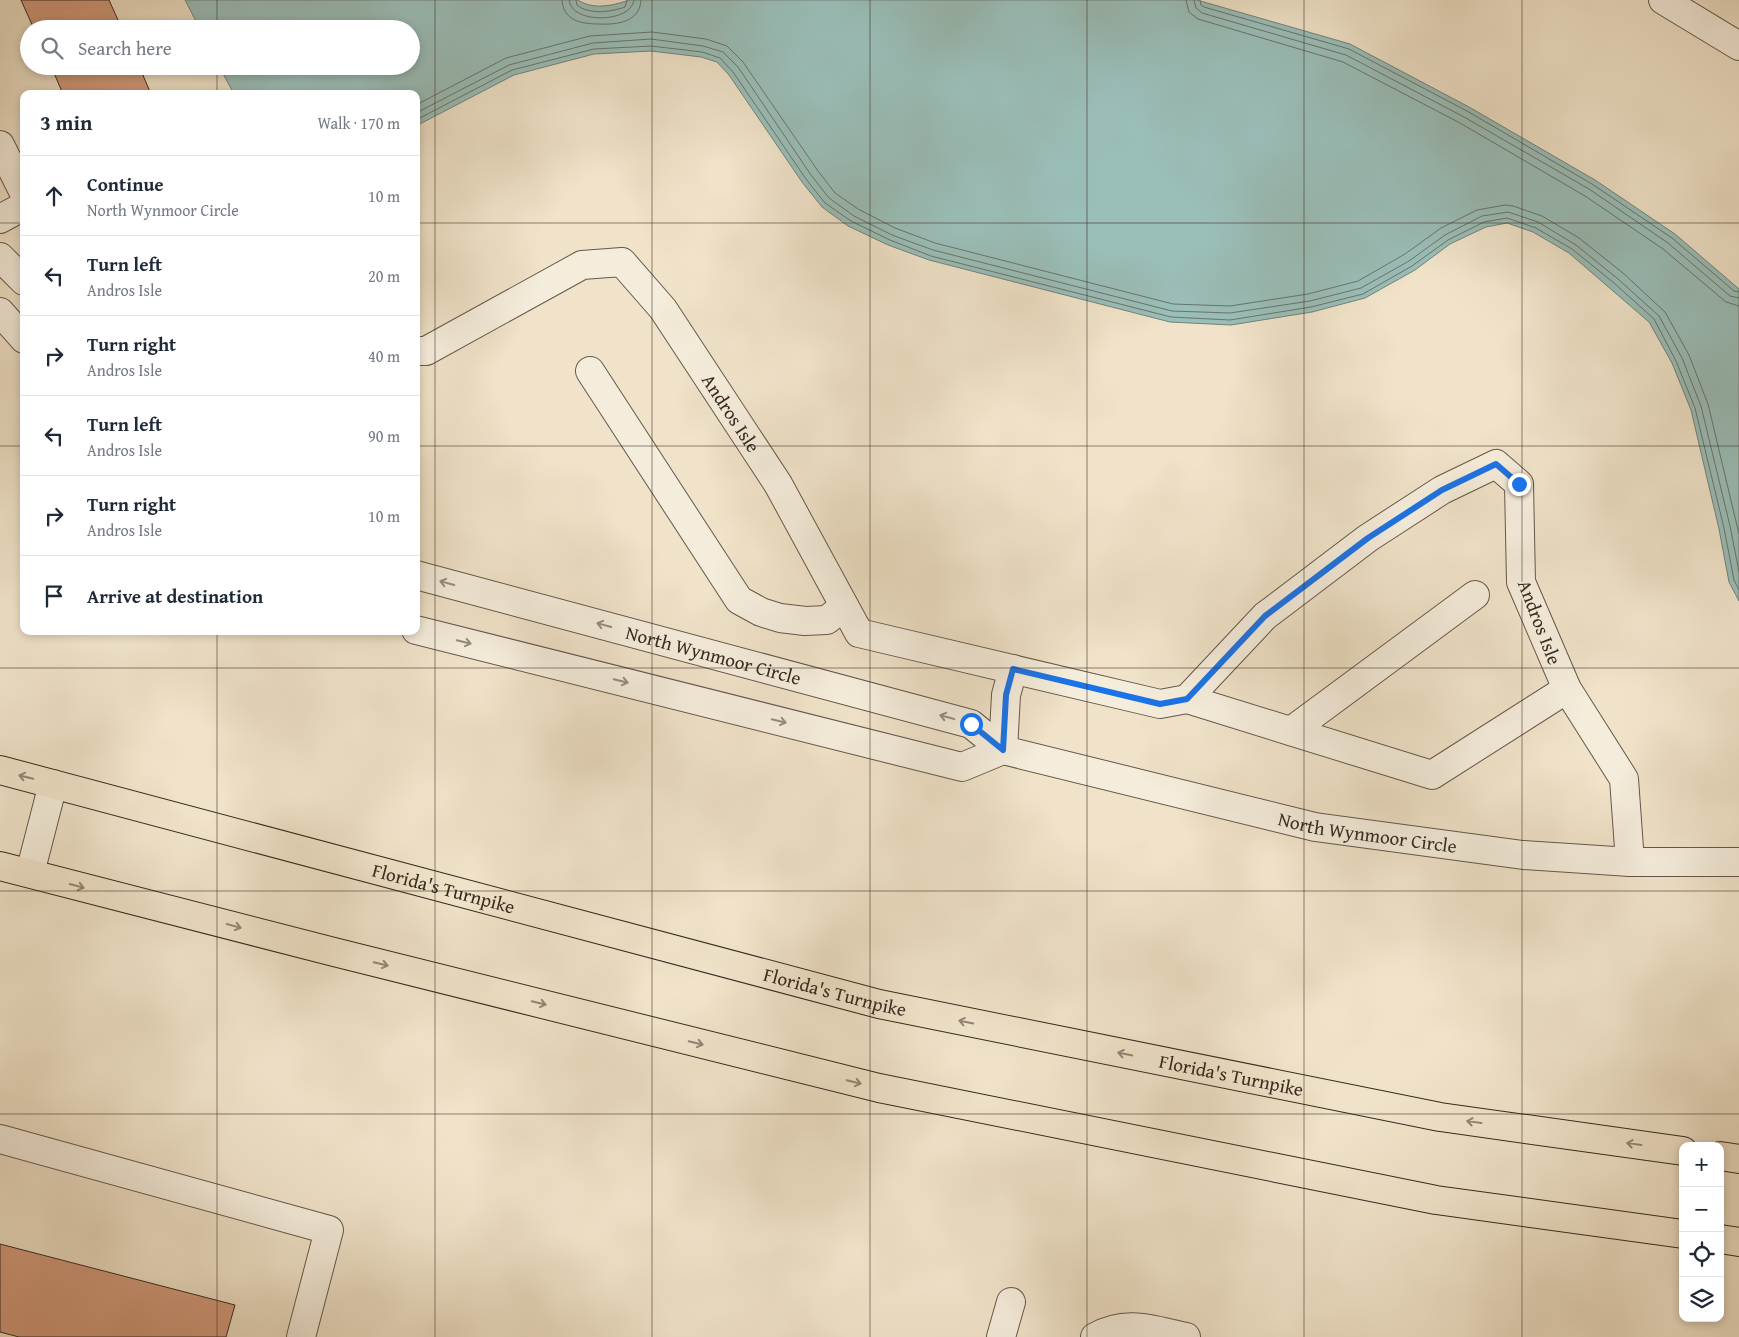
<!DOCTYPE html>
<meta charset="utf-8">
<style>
body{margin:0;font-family:"Gentium Book Plus",serif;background:#f2f2f3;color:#1f2937}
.controls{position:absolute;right:15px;bottom:15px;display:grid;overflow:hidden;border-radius:10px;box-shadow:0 2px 8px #0003}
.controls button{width:45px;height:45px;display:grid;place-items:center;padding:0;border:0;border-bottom:1px solid #e0e1e3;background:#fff;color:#1f2937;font:25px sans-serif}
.stop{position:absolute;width:15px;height:15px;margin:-11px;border:4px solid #1a73e8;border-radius:50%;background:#fff}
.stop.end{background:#1a73e8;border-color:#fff;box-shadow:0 1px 5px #0008}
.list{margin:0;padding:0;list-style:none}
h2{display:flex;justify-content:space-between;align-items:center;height:65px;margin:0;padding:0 20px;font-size:21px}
h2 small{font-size:16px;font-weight:400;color:#747a83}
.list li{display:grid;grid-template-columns:32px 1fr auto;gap:15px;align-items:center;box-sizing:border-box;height:80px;padding:0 20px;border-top:1px solid #e0e1e3}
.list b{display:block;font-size:19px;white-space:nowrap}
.list p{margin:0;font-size:16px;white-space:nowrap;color:#747a83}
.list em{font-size:16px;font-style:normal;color:#747a83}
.icon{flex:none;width:28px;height:28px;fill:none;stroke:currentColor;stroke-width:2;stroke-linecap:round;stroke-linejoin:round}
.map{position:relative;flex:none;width:1739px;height:1337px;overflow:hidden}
.search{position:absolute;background:#fff;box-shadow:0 2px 8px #0003;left:20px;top:20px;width:400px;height:55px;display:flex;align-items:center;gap:12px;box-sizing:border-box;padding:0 18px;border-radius:28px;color:#747a83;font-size:19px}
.panel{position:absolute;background:#fff;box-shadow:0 2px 8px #0003;left:20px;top:90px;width:400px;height:545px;border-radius:10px}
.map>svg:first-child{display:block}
.water{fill:#9abeb8;stroke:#72837c}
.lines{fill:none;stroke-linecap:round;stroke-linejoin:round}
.shore{stroke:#68746c;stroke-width:1}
.building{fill:#d29a7c;stroke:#362a21}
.minor-casing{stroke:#64584b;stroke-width:30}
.highway-casing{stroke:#362a21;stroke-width:30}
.minor{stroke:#f5eddc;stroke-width:28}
.highway{stroke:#f0e3c9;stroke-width:28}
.oneway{stroke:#968c7e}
.oneway2{stroke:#938675}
.route{stroke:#1a73e8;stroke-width:6}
.grid{fill:none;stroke:#362a21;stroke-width:1;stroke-opacity:0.55}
.labels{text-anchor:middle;stroke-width:4;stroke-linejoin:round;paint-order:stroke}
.street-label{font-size:19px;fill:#362a21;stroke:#f5eddc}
</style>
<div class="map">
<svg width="1739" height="1337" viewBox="0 0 1739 1337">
<rect width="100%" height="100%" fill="#f0e3c9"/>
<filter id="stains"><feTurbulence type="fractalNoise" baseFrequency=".004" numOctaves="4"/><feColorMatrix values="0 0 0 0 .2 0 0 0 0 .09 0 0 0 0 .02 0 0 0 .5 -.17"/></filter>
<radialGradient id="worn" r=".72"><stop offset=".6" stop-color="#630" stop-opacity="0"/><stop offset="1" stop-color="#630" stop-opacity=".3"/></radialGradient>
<path class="water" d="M185,0H578C593,10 612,6 629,0H1197L1350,44L1469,107L1595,180L1675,234L1739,289V601L1729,582L1719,529L1691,410L1672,363L1649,322L1569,253L1533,232L1507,223L1486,227L1450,244L1415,270L1365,298L1312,312L1231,325L1170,322L929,260L888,245L848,226L822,207L802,182L729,75L717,62L701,57L651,51L594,54L514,75L416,126V94H234L219,66H411V29H200Z"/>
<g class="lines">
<g class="shore">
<path d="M562,0C563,21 582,24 599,24C617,25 640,22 641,0"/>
<path d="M569,0C571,25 632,23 634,0"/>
<path d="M576,0L577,5C589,15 611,12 625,7L627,0"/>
<path d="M1186,0L1189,12L1198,19L1343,62L1460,123L1585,196L1663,249L1726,302L1739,306"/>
<path d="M1194,0L1196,8L1202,13L1346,55L1464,117L1589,189L1668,243L1730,296L1739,298"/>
<path d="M1200,0L1201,5L1204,7L1349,49L1467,111L1592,184L1672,238L1734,291L1739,292"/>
<path d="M416,105L506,58L590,36L652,32L706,39L727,46L743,62L818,171L835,193L858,209L895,228L935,243L1173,304L1230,306L1308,294L1358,281L1405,254L1441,228L1477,210L1505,205L1513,206L1542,216L1579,238L1623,273L1665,312L1689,355L1708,404L1739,534"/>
<path d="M416,113L509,65L593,43L651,39L703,46L723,52L738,67L811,175L829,198L854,216L892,235L933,250L1172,311L1230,313L1310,301L1361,288L1409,261L1445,235L1482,216L1508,212L1538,222L1576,245L1618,279L1659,316L1682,358L1701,406L1730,526L1739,572"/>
<path d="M416,120L512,70L594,49L651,46L702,52L720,58L733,72L806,179L825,203L851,221L890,240L931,256L1171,317L1230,320L1311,307L1363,294L1412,266L1448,240L1484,222L1507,218L1536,228L1572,249L1614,283L1654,319L1676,361L1695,408L1724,528L1734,580L1739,590"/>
</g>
</g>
<g class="building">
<path d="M21,0H109L122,29H34Z"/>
<path d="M51,66H139L151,94H63Z"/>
<path d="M0,1244L235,1305L226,1337H19L0,1332Z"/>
</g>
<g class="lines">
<defs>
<g id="minor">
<path d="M1663,0L1739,46"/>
<path d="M0,145L24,193"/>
<path d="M0,219L24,206"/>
<path d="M0,257L24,281"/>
<path d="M0,312L24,339"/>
<path id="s1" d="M416,351H426L582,265L622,262L663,309L778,484L859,633L1160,704L1187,699L1265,616L1368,538L1442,490L1496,464L1519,484L1521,582L1567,689L1624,779L1630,862"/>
<path d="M590,371L739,600L761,612L780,618L805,621L827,620L844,606"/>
<path id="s2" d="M416,575L971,724L1003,750L1315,827L1523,855L1630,862H1739"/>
<path d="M416,630L962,767L1003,750"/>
<path d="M1187,699L1432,775L1567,689"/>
<path d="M1291,731L1475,595"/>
<path d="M1003,750L1006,695L1013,669"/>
<path d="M30,873L53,784"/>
<path d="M0,1139L329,1230L301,1337"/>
<path d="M1001,1337L1011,1302"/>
<path d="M1095,1337C1127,1319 1153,1330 1186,1337"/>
</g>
<g id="highway">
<path id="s3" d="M0,770L879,1004L1440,1117L1683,1151"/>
<path d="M0,866L334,952L879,1088L1436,1200L1683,1234"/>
<path d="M1720,1156L1739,1159"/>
<path d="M1720,1239L1739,1242"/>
</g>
</defs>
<use href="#minor" class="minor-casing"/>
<use href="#highway" class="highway-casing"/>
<use href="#minor" class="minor"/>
<use href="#highway" class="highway"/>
</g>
<defs><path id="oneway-shaft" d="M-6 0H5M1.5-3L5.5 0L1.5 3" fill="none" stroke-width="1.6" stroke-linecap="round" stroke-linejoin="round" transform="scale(1.25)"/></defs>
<g class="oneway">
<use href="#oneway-shaft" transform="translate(447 583) rotate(-165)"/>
<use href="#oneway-shaft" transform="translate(604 625) rotate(-165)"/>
<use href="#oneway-shaft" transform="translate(464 642) rotate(14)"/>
<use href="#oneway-shaft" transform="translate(621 681) rotate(14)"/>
<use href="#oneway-shaft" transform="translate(947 717) rotate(-165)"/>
<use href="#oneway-shaft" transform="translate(779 721) rotate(14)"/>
</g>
<g class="oneway2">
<use href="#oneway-shaft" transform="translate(26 777) rotate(-166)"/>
<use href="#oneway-shaft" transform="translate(77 886) rotate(15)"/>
<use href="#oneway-shaft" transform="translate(234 926) rotate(15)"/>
<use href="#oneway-shaft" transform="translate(381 964) rotate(14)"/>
<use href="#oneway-shaft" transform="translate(539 1003) rotate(14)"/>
<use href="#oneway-shaft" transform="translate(966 1022) rotate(-169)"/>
<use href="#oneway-shaft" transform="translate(696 1043) rotate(14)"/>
<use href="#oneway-shaft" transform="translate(1125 1054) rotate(-169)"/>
<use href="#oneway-shaft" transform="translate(854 1082) rotate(14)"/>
<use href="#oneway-shaft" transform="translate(1474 1122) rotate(-172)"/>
<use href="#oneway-shaft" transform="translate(1634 1144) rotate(-172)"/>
</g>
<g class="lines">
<path class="route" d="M971,724L1003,750L1006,695L1013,669L1160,704L1187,699L1265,616L1368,538L1442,490L1496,464L1519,484"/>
</g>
<path class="grid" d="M217,0V29M435,0V1337M652,0V1337M870,0V1337M1087,0V1337M1304,0V1337M1522,0V1337M217,66V94M0,223H24M416,223H1739M0,446H24M416,446H1739M217,631V1337M0,668H1739M0,891H1739M0,1114H1739"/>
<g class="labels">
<g class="street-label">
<text dy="7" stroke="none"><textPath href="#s1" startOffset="415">Andros Isle</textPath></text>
<text transform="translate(1540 622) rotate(69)" y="7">Andros Isle</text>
<text dy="7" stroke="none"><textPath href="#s2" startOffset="308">North Wynmoor Circle</textPath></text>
<text dy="7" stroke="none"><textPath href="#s2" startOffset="990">North Wynmoor Circle</textPath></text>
<text dy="7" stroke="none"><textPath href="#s3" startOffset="459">Florida's Turnpike</textPath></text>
<text dy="7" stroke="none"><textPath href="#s3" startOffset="864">Florida's Turnpike</textPath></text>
<text dy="7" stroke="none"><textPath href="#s3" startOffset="1269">Florida's Turnpike</textPath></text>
</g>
</g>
<rect width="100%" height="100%" filter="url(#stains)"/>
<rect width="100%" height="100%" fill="url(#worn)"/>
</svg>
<div class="controls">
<button>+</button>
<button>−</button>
<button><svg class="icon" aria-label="locate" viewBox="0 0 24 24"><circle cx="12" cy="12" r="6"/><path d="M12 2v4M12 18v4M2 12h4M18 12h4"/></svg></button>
<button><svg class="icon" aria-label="layers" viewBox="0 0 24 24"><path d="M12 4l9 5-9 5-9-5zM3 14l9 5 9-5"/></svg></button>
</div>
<div class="stop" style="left:971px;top:724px"></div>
<div class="stop end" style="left:1519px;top:484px"></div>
<div class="search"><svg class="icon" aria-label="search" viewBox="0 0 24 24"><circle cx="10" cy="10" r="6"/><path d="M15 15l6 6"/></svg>Search here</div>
<section class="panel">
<h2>3 min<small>Walk · 170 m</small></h2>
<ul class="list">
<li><svg class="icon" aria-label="ahead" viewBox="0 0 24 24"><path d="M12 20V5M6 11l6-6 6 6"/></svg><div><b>Continue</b><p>North Wynmoor Circle</p></div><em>10 m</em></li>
<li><svg class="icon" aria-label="left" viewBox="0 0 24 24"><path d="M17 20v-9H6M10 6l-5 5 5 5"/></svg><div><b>Turn left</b><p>Andros Isle</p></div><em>20 m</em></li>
<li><svg class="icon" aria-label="right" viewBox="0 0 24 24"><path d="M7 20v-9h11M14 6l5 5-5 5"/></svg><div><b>Turn right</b><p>Andros Isle</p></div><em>40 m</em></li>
<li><svg class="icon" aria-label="left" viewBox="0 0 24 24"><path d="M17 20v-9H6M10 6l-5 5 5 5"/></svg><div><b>Turn left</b><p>Andros Isle</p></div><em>90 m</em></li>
<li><svg class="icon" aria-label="right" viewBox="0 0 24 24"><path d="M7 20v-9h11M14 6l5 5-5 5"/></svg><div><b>Turn right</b><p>Andros Isle</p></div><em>10 m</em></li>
<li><svg class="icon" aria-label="arrive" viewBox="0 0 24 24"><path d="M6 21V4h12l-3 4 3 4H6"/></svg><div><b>Arrive at destination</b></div></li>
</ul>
</section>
</div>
